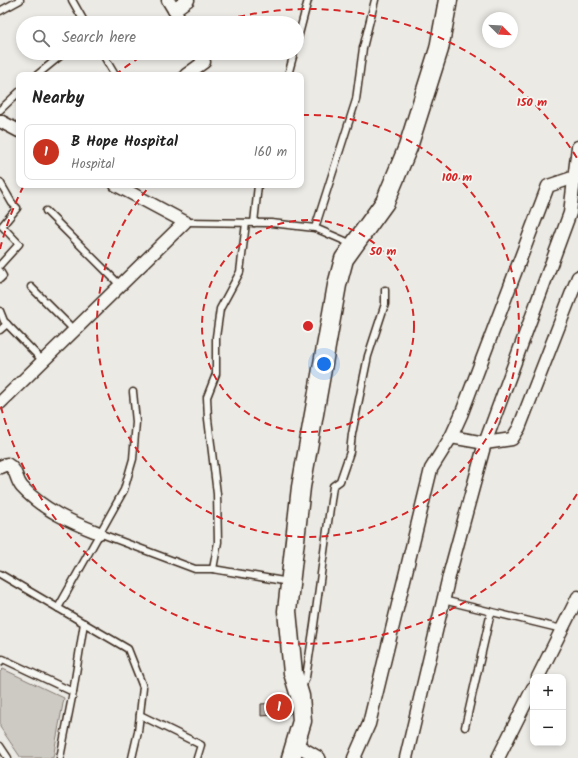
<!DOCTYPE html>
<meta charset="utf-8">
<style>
body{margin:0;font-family:Kalam,sans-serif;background:#f2f2f2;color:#222}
.controls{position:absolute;right:12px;bottom:12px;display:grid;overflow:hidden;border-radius:8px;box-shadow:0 2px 6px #0003}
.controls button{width:36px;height:36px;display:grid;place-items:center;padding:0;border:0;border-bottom:1px solid #e0e0e0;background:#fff;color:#222;font:20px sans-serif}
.compass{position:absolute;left:482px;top:12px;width:36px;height:36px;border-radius:50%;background:#fff;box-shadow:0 2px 6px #0003;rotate:114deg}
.you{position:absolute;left:324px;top:364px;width:14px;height:14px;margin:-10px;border:3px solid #fff;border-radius:50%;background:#1a73e8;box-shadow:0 0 0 6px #1a73e833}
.badge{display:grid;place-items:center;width:26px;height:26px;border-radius:50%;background:#c8321e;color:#fff;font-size:13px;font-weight:700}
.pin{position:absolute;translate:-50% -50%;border:2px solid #fff;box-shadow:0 1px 4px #0006}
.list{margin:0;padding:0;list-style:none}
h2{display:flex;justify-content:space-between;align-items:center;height:52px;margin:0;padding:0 16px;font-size:17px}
h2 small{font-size:13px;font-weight:400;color:#767676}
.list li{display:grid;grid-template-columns:26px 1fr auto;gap:12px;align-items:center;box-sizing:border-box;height:56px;margin:0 8px 8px;padding:0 8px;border:1px solid #e0e0e0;border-radius:8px}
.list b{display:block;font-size:15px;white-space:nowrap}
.list p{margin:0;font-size:13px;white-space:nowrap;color:#767676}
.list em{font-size:13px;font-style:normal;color:#767676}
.icon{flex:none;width:22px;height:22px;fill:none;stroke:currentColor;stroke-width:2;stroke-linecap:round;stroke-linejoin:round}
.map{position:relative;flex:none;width:578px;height:758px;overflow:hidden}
.search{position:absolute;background:#fff;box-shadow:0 2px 6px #0003;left:16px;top:16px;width:288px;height:44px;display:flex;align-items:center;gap:10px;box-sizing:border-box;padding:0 14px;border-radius:22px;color:#767676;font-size:15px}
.panel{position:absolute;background:#fff;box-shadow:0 2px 6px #0003;left:16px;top:72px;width:288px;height:116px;border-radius:8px}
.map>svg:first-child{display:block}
.green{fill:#cdcac4;stroke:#847a71}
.building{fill:#bab4ae;stroke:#3b2a1e}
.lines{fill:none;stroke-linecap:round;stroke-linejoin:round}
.lane-casing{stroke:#3b2a1e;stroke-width:9}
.street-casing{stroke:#3b2a1e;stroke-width:15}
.secondary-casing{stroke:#3b2a1e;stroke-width:21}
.lane{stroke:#f6f6f2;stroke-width:6}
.street{stroke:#f6f6f2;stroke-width:12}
.secondary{stroke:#f6f6f2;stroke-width:18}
.ring{fill:none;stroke:#d62828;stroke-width:2;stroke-dasharray:7 5}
.centre{fill:#d62828;stroke:#f6f6f2;stroke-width:2}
.ring-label{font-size:12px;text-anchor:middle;font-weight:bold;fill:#d62828;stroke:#f6f6f2;stroke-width:3.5;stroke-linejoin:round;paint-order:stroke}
</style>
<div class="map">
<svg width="578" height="758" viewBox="0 0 578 758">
<rect width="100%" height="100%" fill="#ebeae5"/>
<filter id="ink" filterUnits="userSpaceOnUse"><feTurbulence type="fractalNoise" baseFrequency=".025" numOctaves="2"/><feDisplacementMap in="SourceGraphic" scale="8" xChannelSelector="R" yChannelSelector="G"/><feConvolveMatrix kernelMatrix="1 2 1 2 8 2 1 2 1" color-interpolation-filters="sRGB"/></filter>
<g filter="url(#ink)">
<path class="green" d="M3,669L64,698L53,758H21L0,727V672Z"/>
<path class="building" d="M289,702L290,714L261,716V704Z"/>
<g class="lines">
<defs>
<g id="lane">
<path d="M72,0L85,23"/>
<path d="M0,11L20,0"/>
<path d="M297,42L308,0"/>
<path d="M102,53L115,75"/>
<path d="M37,75L64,53"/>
<path d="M288,75L294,53"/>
<path d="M0,110L19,92"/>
<path d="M0,182L12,203L17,208L2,226L19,244L0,265"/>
<path d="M46,211L120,285"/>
<path d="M185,222L271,223L315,228L352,244"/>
<path d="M254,223L258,185"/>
<path d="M315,228L356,100L363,48L375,0"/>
<path d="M0,271L3,276L0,279"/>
<path d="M31,287L74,330"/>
<path d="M0,311L4,321L43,361"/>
<path d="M0,330L7,324"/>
<path d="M99,533L195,569H213L289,582"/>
<path d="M213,569L218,542L217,494L208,419L207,397L216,374V337L220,309L240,272L246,223"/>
<path d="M0,574L58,608"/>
<path d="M443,600L562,629"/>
<path d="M0,662L3,659L73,692"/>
<path d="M302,688L306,677L314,625L333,486L340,481L350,452L352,434L368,356L385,304V290"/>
<path d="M140,715L201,745L197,758"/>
<path d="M465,727L491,612"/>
<path d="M0,746L8,758"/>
<path d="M60,758L73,692L84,623"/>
<path d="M132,758L138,732L143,687L128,649L58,608L124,490L133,459L136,422L133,392"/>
</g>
<g id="street">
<path d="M168,0L182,23"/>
<path d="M174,10L188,0"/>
<path d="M186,75L204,62L199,53"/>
<path d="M0,121L19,131"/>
<path d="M0,403L185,222L116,185"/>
<path d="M451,437L485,443L512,439L519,428L578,277"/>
<path d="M0,467L7,464C18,470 15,479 22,487C43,510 71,522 99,533"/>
<path d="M538,677L578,597"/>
<path d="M295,744L319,758"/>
<path d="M354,758L369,724L431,469L451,437L461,415L548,186L578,176"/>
<path d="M406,758L450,572L485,443L570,213L578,147"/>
<path d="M498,758L533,688"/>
</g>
<path id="secondary" d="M291,758L302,721L300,696L293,673L287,611L301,487L337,285L344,259L385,202L408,147L439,49L448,0"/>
</defs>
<use href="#lane" class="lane-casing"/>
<use href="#street" class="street-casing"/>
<use href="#secondary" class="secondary-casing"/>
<use href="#lane" class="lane"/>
<use href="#street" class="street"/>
<use href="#secondary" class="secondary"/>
</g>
</g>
<g class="ring">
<circle cx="308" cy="326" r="106"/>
<path d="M302 115A211 211 0 1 1 150 186"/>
<path d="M577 494A317 317 0 0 1 0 403M0 249A317 317 0 0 1 23 187M115 75A317 317 0 0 1 145 54M215 23A317 317 0 0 1 577 158"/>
</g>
<circle cx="308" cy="326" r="6" class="centre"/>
<g class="ring-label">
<text x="532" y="106">150 m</text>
<text x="457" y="181">100 m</text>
<text x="383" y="255">50 m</text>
</g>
</svg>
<div class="controls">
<button>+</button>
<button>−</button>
</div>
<svg class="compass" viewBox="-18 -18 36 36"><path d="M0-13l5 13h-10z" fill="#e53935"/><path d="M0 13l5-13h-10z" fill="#767676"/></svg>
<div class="you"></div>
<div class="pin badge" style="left:279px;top:707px">1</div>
<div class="search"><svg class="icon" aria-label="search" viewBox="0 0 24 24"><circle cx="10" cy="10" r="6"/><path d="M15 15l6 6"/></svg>Search here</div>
<section class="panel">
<h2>Nearby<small></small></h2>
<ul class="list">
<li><span class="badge">1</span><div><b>B Hope Hospital</b><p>Hospital</p></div><em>160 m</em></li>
</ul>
</section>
</div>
